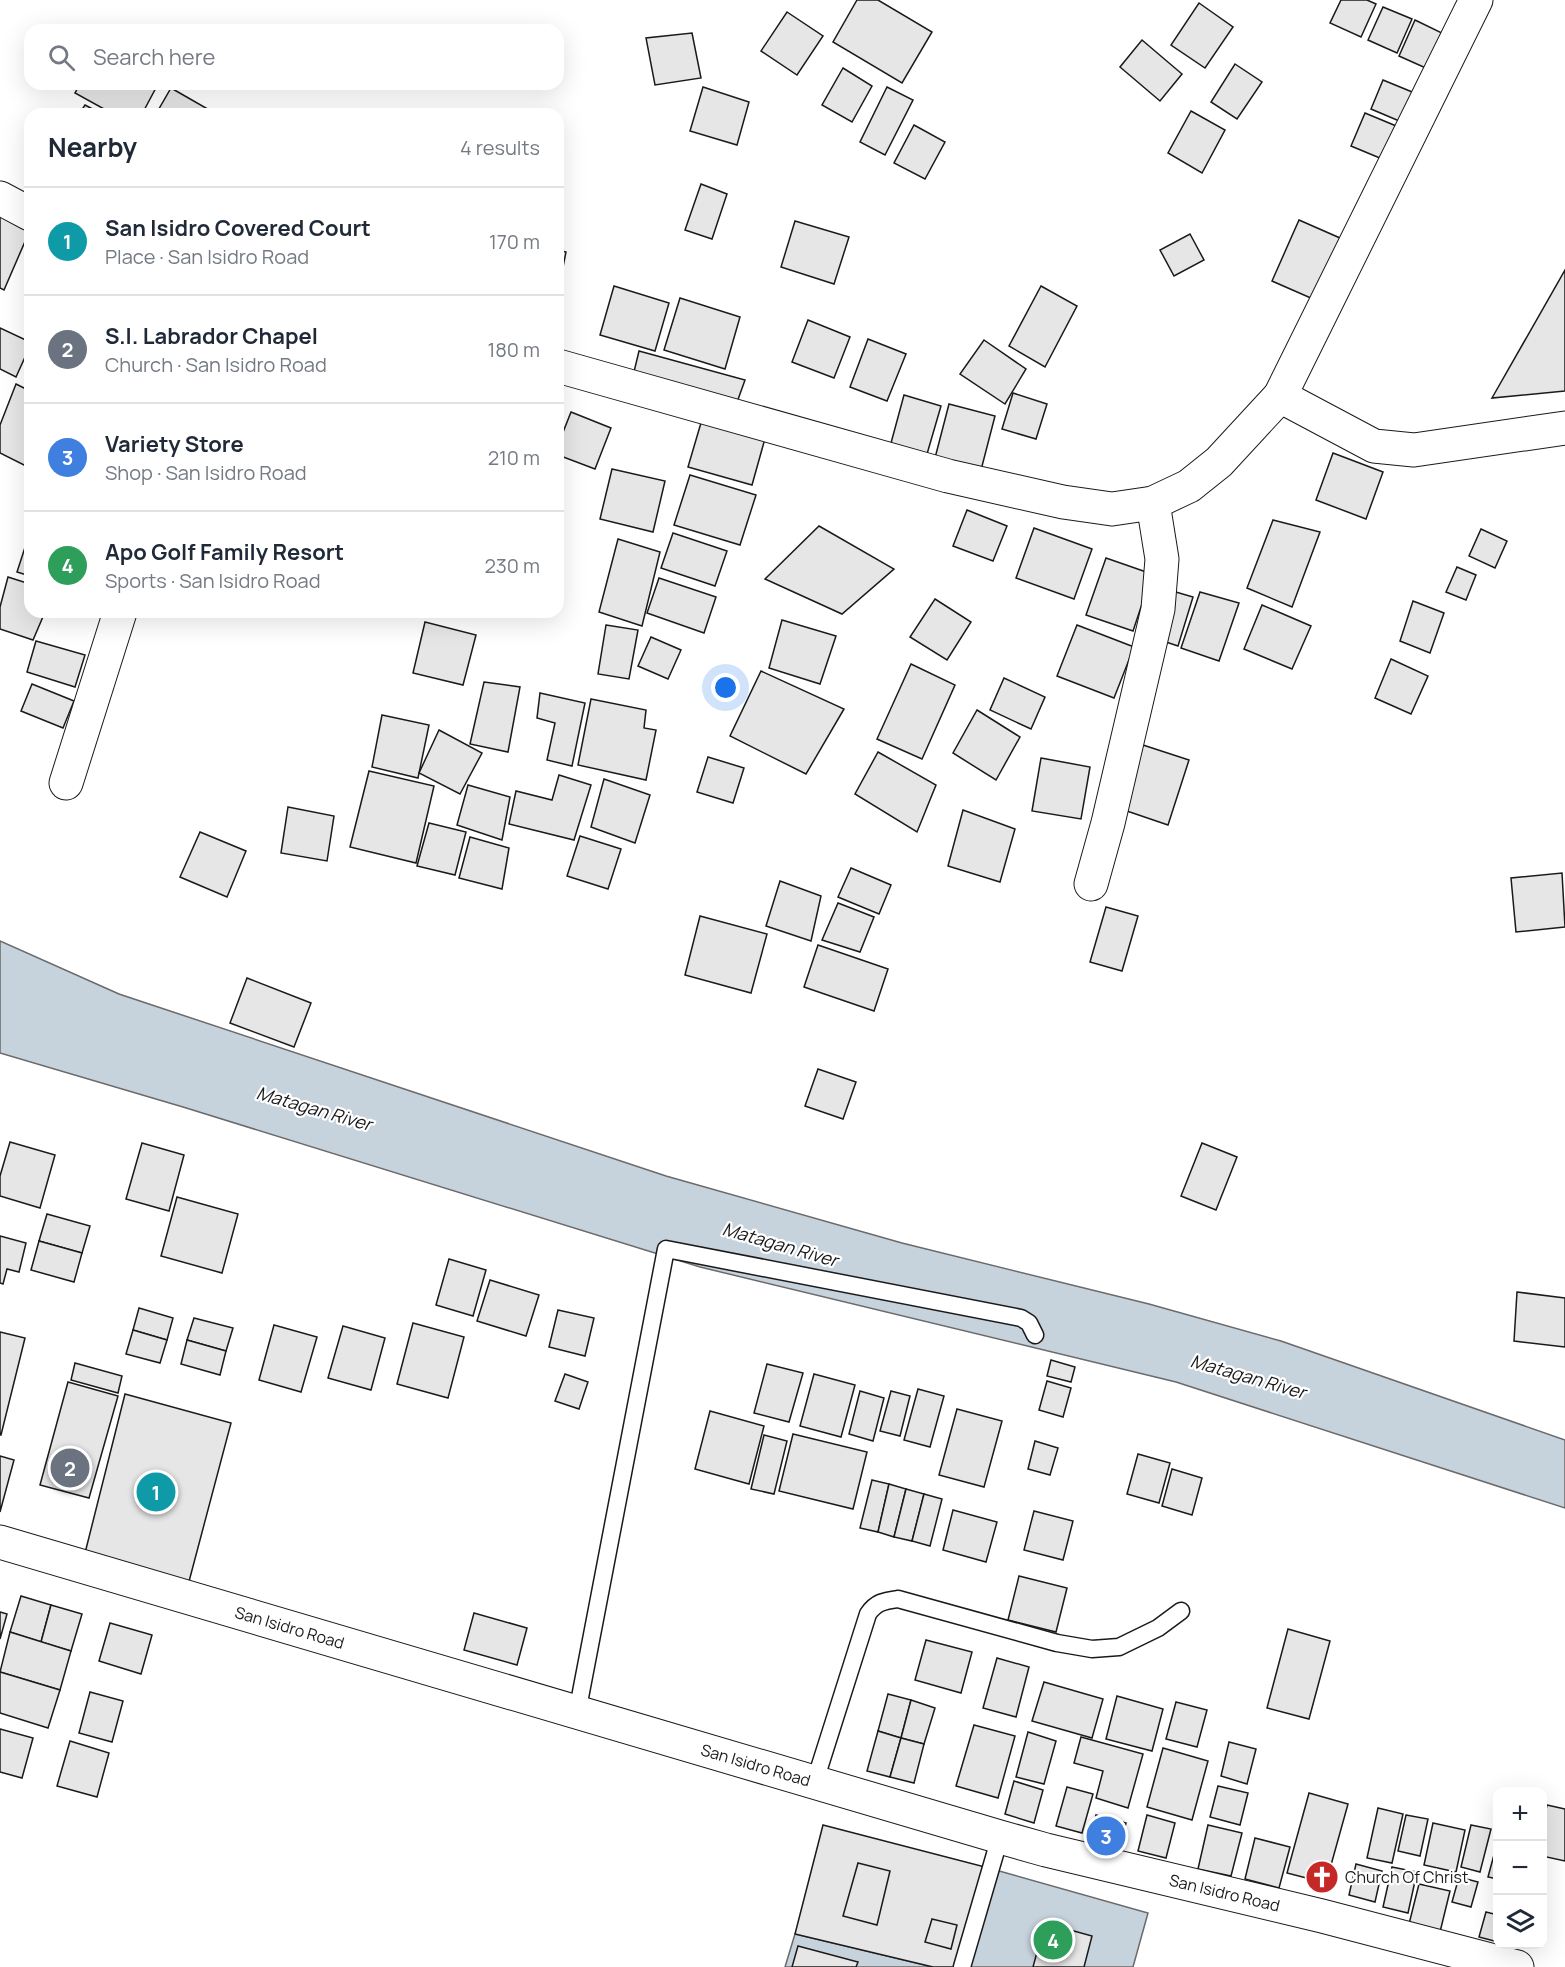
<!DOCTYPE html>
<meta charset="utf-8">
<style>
body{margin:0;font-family:Manrope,sans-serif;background:#f6f6f7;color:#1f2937}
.controls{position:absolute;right:18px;bottom:18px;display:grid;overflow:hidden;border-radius:12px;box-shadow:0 6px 24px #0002}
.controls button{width:54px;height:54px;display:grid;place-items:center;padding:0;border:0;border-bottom:2px solid #e0e1e3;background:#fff;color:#1f2937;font:30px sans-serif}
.you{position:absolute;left:726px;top:688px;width:21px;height:21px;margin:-15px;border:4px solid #fff;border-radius:50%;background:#1a73e8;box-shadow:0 0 0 9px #1a73e833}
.badge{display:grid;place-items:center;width:39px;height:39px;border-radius:50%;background:#1a73e8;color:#fff;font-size:20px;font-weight:700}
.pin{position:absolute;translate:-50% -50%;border:3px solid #fff;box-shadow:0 2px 6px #0006}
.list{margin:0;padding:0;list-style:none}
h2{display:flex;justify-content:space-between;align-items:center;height:78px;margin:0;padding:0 24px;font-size:26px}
h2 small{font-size:20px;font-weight:400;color:#747a83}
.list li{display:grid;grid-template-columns:39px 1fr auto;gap:18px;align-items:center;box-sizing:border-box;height:108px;padding:0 24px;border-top:2px solid #e0e1e3}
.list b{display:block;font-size:22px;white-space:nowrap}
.list p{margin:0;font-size:20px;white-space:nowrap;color:#747a83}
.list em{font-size:20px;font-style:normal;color:#747a83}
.icon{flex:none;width:33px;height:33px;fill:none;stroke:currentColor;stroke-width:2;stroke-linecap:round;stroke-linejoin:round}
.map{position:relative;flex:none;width:1565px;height:1967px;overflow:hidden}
.search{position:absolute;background:#fff;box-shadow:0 6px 24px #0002;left:24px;top:24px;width:540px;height:66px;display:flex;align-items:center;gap:15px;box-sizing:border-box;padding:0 21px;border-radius:18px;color:#747a83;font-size:22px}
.panel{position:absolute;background:#fff;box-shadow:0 6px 24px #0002;left:24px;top:108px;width:540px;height:510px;border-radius:18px}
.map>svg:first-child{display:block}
.water{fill:#c6d2dc;stroke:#6a6a6a;stroke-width:1.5}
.building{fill:#e6e6e6;stroke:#1a1a1a;stroke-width:1.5}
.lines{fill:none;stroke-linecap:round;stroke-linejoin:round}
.service-casing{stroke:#1a1a1a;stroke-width:19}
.minor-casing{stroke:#1a1a1a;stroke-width:35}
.tertiary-casing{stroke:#1a1a1a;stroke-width:35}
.service{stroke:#fff;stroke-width:16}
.minor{stroke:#fff;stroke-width:33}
.tertiary{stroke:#fff;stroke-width:33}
.labels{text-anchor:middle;stroke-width:4.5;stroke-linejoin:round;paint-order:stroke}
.street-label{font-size:16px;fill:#1a1a1a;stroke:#fff}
.poi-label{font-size:16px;fill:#1a1a1a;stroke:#fff;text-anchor:start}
.water-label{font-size:18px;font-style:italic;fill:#1a1a1a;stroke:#fff}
</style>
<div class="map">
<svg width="1565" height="1967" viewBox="0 0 1565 1967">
<rect width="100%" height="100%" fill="#fff"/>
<g class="water">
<path d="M0,941L119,994L666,1176L902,1243L1149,1304L1281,1341L1565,1440V1508L1176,1382L700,1267L183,1107L0,1053Z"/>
<path d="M985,1867L1148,1913L1133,1967H959Z"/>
<path d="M795,1934L933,1967H785Z"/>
</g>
<g class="building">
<path d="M857,0H878L932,32L902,83L833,42Z"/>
<path d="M1341,0H1367L1376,4L1361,37L1330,23Z"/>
<path d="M1199,3L1233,27L1205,68L1171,45Z"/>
<path d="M1383,7L1412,19L1397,53L1368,40Z"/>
<path d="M787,12L823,36L797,75L761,51Z"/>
<path d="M1415,20L1444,34L1428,69L1399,56Z"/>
<path d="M692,33L701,78L655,85L646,38Z"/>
<path d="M1142,40L1182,74L1160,101L1120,67Z"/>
<path d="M1235,64L1262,82L1237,119L1211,102Z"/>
<path d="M843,68L872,86L852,122L822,105Z"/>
<path d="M1383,80L1417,94L1404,123L1371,109Z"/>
<path d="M80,84H158L142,114H113L75,93Z"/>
<path d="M703,87L749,102L737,145L690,131Z"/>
<path d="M887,87L913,100L885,155L860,142Z"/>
<path d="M171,88L213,112L212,114H156Z"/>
<path d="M85,105L102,114H79Z"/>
<path d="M1191,111L1225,130L1202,173L1168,153Z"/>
<path d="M1365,113L1401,128L1387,161L1351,146Z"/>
<path d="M914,125L945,142L925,179L894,163Z"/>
<path d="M701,184L727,194L712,239L685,230Z"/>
<path d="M0,214L30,230L4,290L0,288Z"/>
<path d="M1299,220L1340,238L1313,299L1272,281Z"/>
<path d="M795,221L849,237L834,284L781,267Z"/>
<path d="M1190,234L1204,260L1174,276L1160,250Z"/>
<path d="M558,250L566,252L558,292Z"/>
<path d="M1565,270V391L1492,398Z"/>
<path d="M614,286L669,303L655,351L600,335Z"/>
<path d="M1041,286L1077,306L1045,367L1009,346Z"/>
<path d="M680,298L740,317L725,369L664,350Z"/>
<path d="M808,320L850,337L834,378L792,362Z"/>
<path d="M0,328L30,342V346L16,377L0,369Z"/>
<path d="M868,339L906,354L887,401L850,387Z"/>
<path d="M984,340L1026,369L1005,404L960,374Z"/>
<path d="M639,351L745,380L736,405L633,376Z"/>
<path d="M16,384L30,391V468L0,453V425Z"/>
<path d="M1013,393L1047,404L1036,439L1002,429Z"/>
<path d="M904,395L941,406L927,454L891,443Z"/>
<path d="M949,404L995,416L981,470L935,458Z"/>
<path d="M571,412L611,428L595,469L558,455V445Z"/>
<path d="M703,416L766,435L752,485L688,467Z"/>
<path d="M1333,453L1383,472L1366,519L1316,500Z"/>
<path d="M612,469L665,481L653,532L600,519Z"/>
<path d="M690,475L756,495L740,545L674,525Z"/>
<path d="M967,510L1007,526L993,561L953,546Z"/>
<path d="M1273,520L1320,532L1292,607L1247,588Z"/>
<path d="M819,526L894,569L842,614L765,579Z"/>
<path d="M1034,528L1092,549L1074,599L1016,578Z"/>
<path d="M1481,529L1507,541L1495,568L1469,556Z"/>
<path d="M30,532V576L17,572Z"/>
<path d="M673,533L727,551L715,586L661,568Z"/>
<path d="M618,539L660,552L642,626L599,612Z"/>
<path d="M1106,558L1152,574L1133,631L1086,615Z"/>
<path d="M1457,567L1476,575L1466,600L1446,592Z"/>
<path d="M8,577L30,584V612H45L33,640L0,629V607Z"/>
<path d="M659,578L716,597L704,633L647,613Z"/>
<path d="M1169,590L1193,597L1178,646L1154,638Z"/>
<path d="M1200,592L1239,603L1219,661L1181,648Z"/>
<path d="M935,599L971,622L947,660L910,637Z"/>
<path d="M1413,601L1444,613L1430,653L1400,641Z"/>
<path d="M1262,605L1311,626L1292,669L1244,649Z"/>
<path d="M782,620L836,636L820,684L769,668Z"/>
<path d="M425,622L476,635L463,685L413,673Z"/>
<path d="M606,625L638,630L629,679L598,674Z"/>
<path d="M1077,625L1134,647L1114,698L1057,676Z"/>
<path d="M651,637L681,650L668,679L638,666Z"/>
<path d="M36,641L85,655L75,687L27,672Z"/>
<path d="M1391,659L1428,676L1411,714L1375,698Z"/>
<path d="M911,664L955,685L922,759L877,739Z"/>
<path d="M761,671L844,709L806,774L730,736Z"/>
<path d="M1004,678L1045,697L1031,729L990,710Z"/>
<path d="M484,682L520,687L508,752L470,744Z"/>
<path d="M32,684L74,701L63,728L21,711Z"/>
<path d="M540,693L585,703L572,766L547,760L555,723L537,718Z"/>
<path d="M591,699L646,710L644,728L656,730L646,780L578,765Z"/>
<path d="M977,710L1020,737L996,780L953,753Z"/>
<path d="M382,715L429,725L418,778L372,767Z"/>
<path d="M439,730L482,753L460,794L419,773Z"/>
<path d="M1143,745L1189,760L1168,825L1121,809Z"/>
<path d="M878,752L936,785L917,832L855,794Z"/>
<path d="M708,757L744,768L733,803L697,792Z"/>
<path d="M1041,758L1090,767L1081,819L1032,811Z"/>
<path d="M369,771L434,786L416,863L350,847Z"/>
<path d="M559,775L591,785L574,840L509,824L516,791L552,800Z"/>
<path d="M604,779L650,795L635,843L591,827Z"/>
<path d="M468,785L510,797L502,840L457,825Z"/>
<path d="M288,807L334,816L327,861L281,853Z"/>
<path d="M963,810L1015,829L1000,882L948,866Z"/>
<path d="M429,823L466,832L455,875L417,866Z"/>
<path d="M200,832L246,851L227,897L180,877Z"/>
<path d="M580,836L621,849L608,889L567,876Z"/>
<path d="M470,837L509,848L502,889L459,878Z"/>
<path d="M851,868L891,885L879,914L838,897Z"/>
<path d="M1562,873L1565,927L1516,932L1511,878Z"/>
<path d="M780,881L821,896L811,941L766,926Z"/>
<path d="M838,903L874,917L860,952L822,940Z"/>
<path d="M1106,907L1138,916L1122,971L1090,962Z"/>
<path d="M700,916L767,934L751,993L685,975Z"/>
<path d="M818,945L888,969L874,1011L804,987Z"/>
<path d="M247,978L311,1003L294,1047L230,1023Z"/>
<path d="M818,1069L856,1082L843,1119L805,1106Z"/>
<path d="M10,1142L55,1155L40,1208L0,1196V1176Z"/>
<path d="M142,1143L184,1155L169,1211L126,1199Z"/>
<path d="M1202,1143L1237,1157L1216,1210L1181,1196Z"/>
<path d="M177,1197L238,1214L222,1273L161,1256Z"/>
<path d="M47,1214L90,1226L82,1253L39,1241Z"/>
<path d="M0,1236L26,1243L19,1272L7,1269L3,1284L0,1283Z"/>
<path d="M39,1241L82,1253L74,1282L31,1270Z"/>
<path d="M449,1259L486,1270L473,1316L436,1305Z"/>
<path d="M490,1280L539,1295L526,1336L477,1321Z"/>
<path d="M1517,1292L1565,1298V1347L1514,1341Z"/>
<path d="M139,1308L173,1318L167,1340L133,1330Z"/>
<path d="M558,1310L594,1318L585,1356L549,1347Z"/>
<path d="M194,1318L233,1328L226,1351L187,1340Z"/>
<path d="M413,1323L464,1337L448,1398L397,1384Z"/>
<path d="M274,1325L317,1337L301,1392L259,1380Z"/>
<path d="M343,1326L385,1338L371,1390L328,1378Z"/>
<path d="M133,1330L167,1340L160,1363L126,1354Z"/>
<path d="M0,1332L25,1338L1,1435H0Z"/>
<path d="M187,1340L226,1351L220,1375L181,1364Z"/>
<path d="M1051,1360L1075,1367L1071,1382L1047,1376Z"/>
<path d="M75,1363L122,1376L118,1393L71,1380Z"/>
<path d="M767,1364L803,1373L789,1422L754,1413Z"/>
<path d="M565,1374L588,1382L579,1409L555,1401Z"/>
<path d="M814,1374L855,1385L841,1437L800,1426Z"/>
<path d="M1047,1381L1071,1388L1063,1417L1039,1410Z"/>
<path d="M68,1382L118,1396L89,1498L40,1485Z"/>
<path d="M918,1389L944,1396L930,1447L904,1440Z"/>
<path d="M860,1391L884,1398L873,1441L849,1434Z"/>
<path d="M891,1391L910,1396L900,1436L880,1431Z"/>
<path d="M125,1394L231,1423L187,1589L83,1561Z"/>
<path d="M957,1409L1002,1421L984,1487L939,1475Z"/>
<path d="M710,1411L764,1426L749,1484L695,1469Z"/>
<path d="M793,1434L867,1452L853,1509L779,1491Z"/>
<path d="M764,1435L787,1441L774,1494L751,1489Z"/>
<path d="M1035,1441L1058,1448L1050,1475L1028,1469Z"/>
<path d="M1138,1454L1170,1463L1159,1503L1127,1494Z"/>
<path d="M0,1456L14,1460L0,1512Z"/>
<path d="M1172,1469L1202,1478L1192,1515L1162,1506Z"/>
<path d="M872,1480L889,1484L878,1532L860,1528Z"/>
<path d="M889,1484L906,1489L894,1537L878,1532Z"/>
<path d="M906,1489L924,1494L912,1541L894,1537Z"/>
<path d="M924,1494L942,1499L930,1546L912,1541Z"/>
<path d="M953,1510L997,1522L986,1562L943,1550Z"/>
<path d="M1034,1511L1073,1521L1063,1560L1024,1550Z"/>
<path d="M1019,1576L1067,1588L1056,1632L1008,1620Z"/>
<path d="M21,1596L51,1605L41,1642L10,1632Z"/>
<path d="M51,1605L82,1614L71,1651L41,1642Z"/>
<path d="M0,1612L7,1614L0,1639Z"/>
<path d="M474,1613L527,1628L517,1665L464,1650Z"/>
<path d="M110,1623L152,1635L141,1674L99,1661Z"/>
<path d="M1288,1629L1330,1641L1309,1719L1267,1708Z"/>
<path d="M10,1632L71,1651L60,1690L0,1672Z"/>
<path d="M926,1640L972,1652L961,1693L915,1680Z"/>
<path d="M997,1658L1029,1667L1016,1717L983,1708Z"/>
<path d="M0,1672L60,1690L48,1728L0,1713Z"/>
<path d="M1044,1682L1103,1699L1092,1738L1032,1721Z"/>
<path d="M90,1692L123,1701L112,1742L79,1733Z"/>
<path d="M888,1694L911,1700L901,1738L878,1731Z"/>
<path d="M1117,1696L1163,1709L1152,1751L1106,1739Z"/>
<path d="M911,1700L935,1708L924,1744L901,1738Z"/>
<path d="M1176,1702L1207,1710L1197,1747L1166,1739Z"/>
<path d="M974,1725L1015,1736L998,1798L956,1786Z"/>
<path d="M0,1729L33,1738L22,1778L0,1772Z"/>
<path d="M878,1731L901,1738L890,1777L867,1771Z"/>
<path d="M1028,1732L1056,1741L1044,1784L1016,1777Z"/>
<path d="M1081,1737L1143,1754L1128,1808L1096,1798L1103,1771L1074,1763Z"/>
<path d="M901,1738L924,1744L914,1783L890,1777Z"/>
<path d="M70,1741L109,1753L97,1797L57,1786Z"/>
<path d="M1229,1742L1256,1749L1247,1784L1221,1776Z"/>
<path d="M1163,1748L1208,1761L1192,1820L1147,1807Z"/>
<path d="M1014,1781L1043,1790L1034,1823L1005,1814Z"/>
<path d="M1218,1786L1248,1793L1240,1825L1210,1817Z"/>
<path d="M1067,1787L1093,1794L1082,1833L1056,1826Z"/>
<path d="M1309,1793L1348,1804L1326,1883L1287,1873Z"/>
<path d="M1547,1805L1565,1809V1861L1542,1856V1827Z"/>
<path d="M1378,1808L1403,1814L1392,1863L1367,1858Z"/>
<path d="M1096,1815L1126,1823L1119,1850L1089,1842Z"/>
<path d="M1147,1815L1175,1823L1166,1858L1138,1851Z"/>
<path d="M1406,1815L1428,1819L1420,1856L1398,1851Z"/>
<path d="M1433,1823L1465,1830L1456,1872L1424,1865Z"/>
<path d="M823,1825L985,1867L959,1967H933L795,1934Z"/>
<path d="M1208,1825L1242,1833L1231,1876L1198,1869Z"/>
<path d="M1471,1825L1491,1829L1480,1872L1461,1867Z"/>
<path d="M1255,1838L1290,1847L1279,1888L1245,1879Z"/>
<path d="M1498,1840V1879L1488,1877Z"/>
<path d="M858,1863L890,1871L877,1925L843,1916Z"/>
<path d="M1356,1864L1382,1871L1375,1902L1349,1895Z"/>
<path d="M1392,1867L1417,1872L1408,1913L1383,1907Z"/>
<path d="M1459,1877L1478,1882L1471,1907L1452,1902Z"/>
<path d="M1419,1884L1450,1891L1440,1932L1409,1924Z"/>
<path d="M1486,1912L1498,1915V1942L1479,1937Z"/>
<path d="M932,1919L957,1925L951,1949L925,1942Z"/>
<path d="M1045,1923L1092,1936L1084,1967H1033Z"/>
<path d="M798,1946L858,1962L856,1967H792Z"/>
</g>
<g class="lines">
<defs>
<g id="service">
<path d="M577,1713L666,1249L1021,1318L1029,1323L1035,1335"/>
<path d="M815,1781L868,1614C876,1602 884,1601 898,1599L1057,1643L1092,1649L1119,1647L1158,1628L1181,1611"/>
<path d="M962,1967L1000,1837"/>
</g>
<g id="minor">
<path d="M0,198L30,214"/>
<path d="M558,366L948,476L1063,502L1112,509L1153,503L1189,486L1219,462L1280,396L1476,0"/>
<path d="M1280,396L1374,446L1414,450L1565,428"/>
<path d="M66,783L120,612"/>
<path d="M1091,884L1108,823L1158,609L1162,559L1153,503"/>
</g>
<g id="tertiary">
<path id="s1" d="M0,1542L1000,1837L1046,1850L1322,1916L1517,1967"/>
</g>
</defs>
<use href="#service" class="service-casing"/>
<use href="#minor" class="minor-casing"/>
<use href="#tertiary" class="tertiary-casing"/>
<use href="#service" class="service"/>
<use href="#minor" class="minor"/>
<use href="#tertiary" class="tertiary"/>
</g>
<defs>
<symbol id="church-disc" viewBox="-11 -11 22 22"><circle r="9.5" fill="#c62828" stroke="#fff"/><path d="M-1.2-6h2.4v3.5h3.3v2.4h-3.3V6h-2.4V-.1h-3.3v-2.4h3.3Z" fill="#fff"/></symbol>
</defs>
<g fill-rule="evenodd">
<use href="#church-disc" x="1303" y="1858" width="38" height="38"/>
</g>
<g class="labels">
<g class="street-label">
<text dy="6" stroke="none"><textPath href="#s1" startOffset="302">San Isidro Road</textPath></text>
<text dy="6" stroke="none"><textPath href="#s1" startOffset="788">San Isidro Road</textPath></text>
<text dy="6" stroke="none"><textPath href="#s1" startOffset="1274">San Isidro Road</textPath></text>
</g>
<g class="poi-label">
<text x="1345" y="1883">Church Of Christ</text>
</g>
<g class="water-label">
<text transform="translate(314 1109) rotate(16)" y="6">Matagan River</text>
<text transform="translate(780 1245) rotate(16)" y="6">Matagan River</text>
<text transform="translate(1248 1377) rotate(16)" y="6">Matagan River</text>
</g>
</g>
</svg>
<div class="controls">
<button>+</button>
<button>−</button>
<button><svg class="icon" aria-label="layers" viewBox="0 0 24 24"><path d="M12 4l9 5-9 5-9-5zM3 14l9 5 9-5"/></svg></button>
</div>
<div class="you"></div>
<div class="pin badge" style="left:156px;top:1492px;background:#0f9aa8">1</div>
<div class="pin badge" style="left:70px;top:1468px;background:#6b7280">2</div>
<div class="pin badge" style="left:1106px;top:1836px;background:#3f7fe0">3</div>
<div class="pin badge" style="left:1053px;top:1940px;background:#2e9e5b">4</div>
<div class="search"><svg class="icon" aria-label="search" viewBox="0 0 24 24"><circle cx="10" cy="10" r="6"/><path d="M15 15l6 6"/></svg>Search here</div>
<section class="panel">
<h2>Nearby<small>4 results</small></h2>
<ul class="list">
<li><span class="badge" style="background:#0f9aa8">1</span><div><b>San Isidro Covered Court</b><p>Place · San Isidro Road</p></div><em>170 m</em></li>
<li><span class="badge" style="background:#6b7280">2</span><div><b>S.I. Labrador Chapel</b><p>Church · San Isidro Road</p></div><em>180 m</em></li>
<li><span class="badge" style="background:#3f7fe0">3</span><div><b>Variety Store</b><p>Shop · San Isidro Road</p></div><em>210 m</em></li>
<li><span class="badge" style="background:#2e9e5b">4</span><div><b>Apo Golf Family Resort</b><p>Sports · San Isidro Road</p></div><em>230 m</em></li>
</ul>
</section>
</div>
